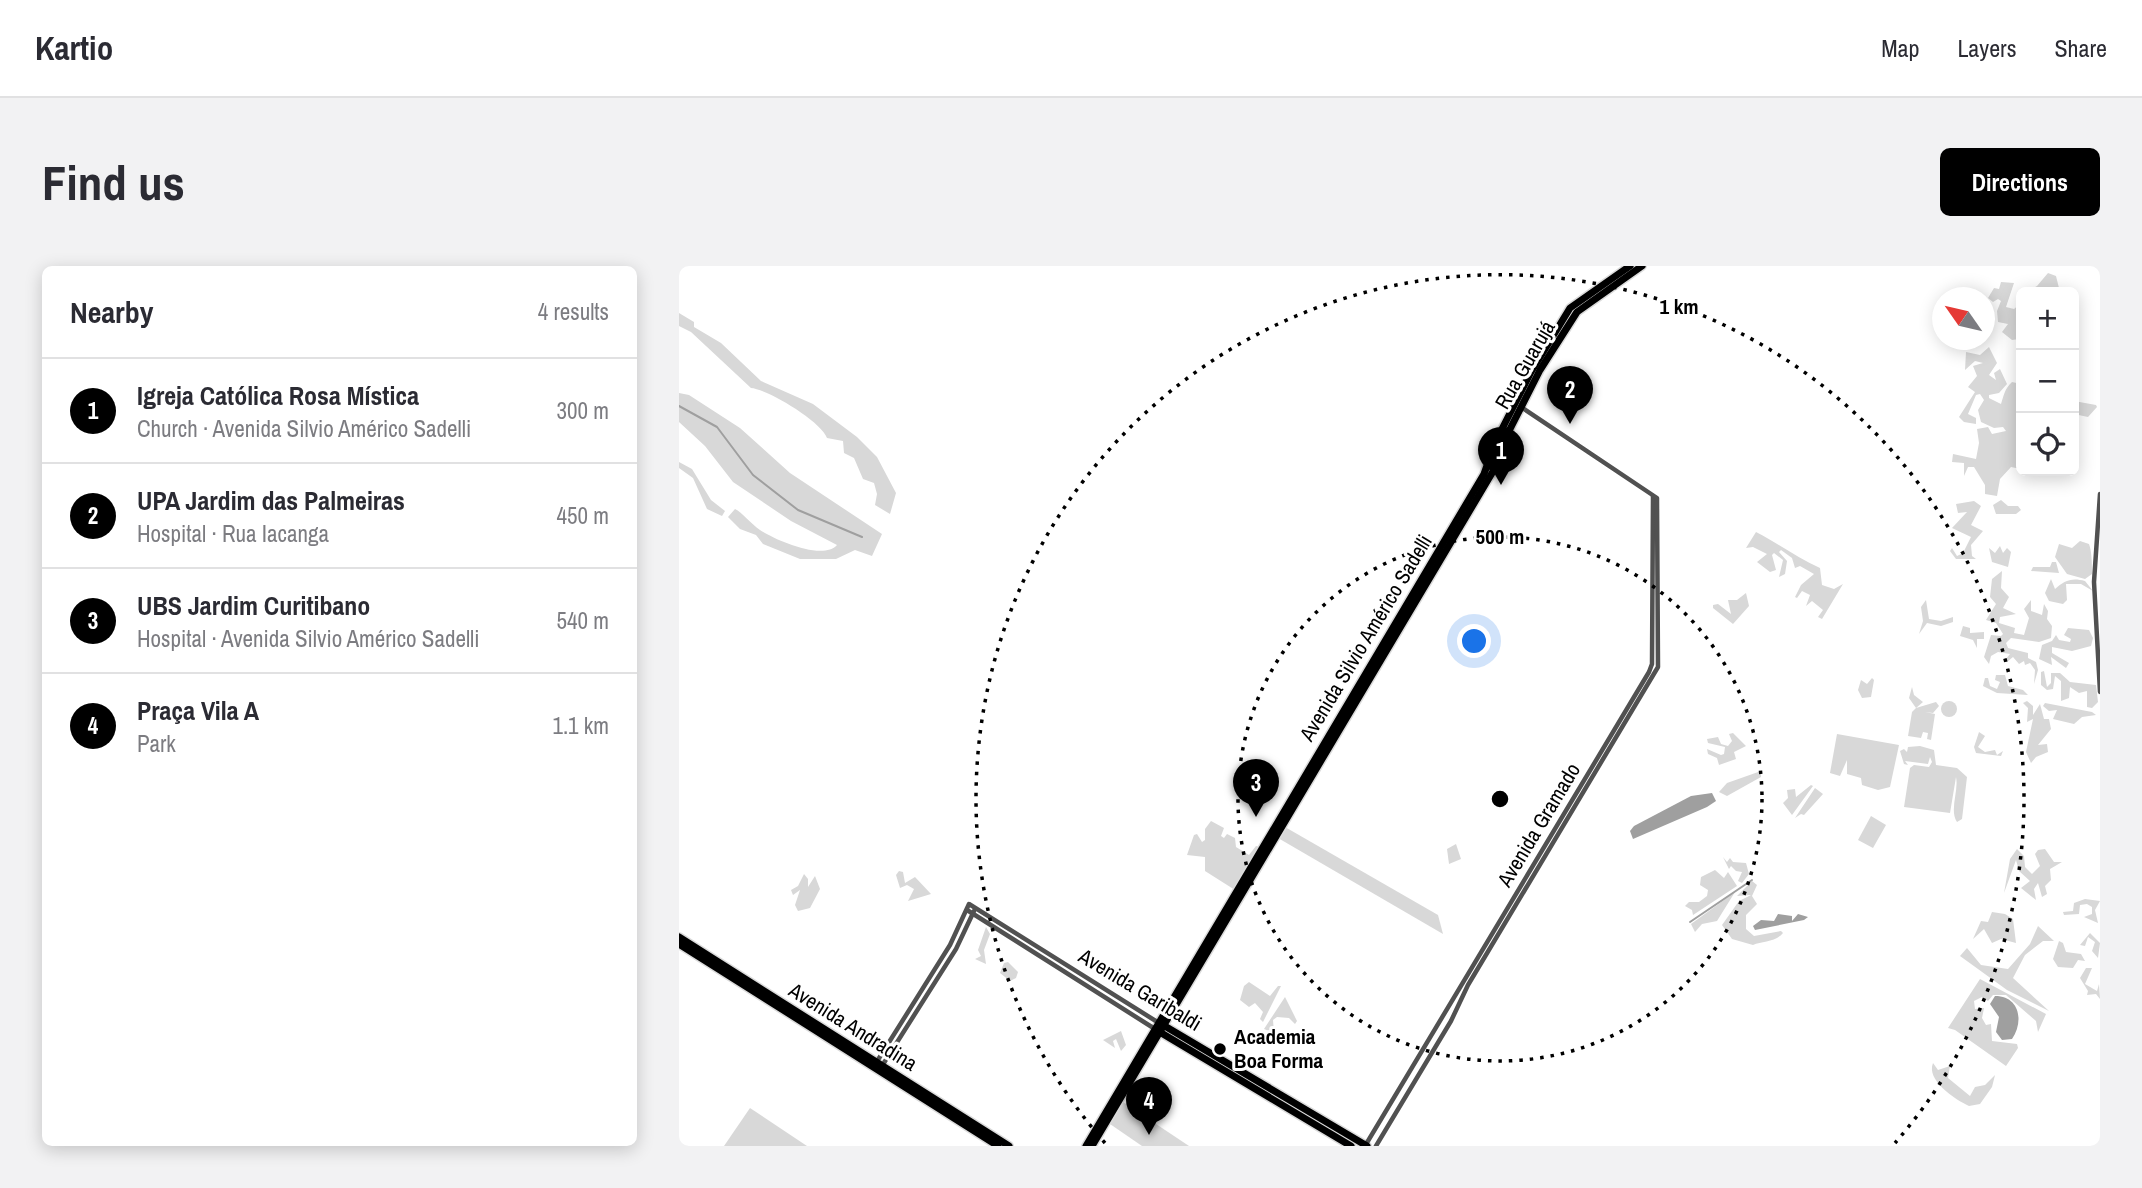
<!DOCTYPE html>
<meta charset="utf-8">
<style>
body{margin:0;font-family:"Archivo Narrow",sans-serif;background:#f2f2f3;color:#2b2b33}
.controls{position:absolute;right:21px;top:21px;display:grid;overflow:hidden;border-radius:10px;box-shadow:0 4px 18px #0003}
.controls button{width:63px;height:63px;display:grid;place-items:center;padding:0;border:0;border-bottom:2px solid #e1e1e2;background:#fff;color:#2b2b33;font:35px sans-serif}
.compass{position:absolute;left:1253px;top:21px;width:63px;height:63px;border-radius:50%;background:#fff;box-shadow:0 4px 18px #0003;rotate:304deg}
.you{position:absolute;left:796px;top:376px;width:24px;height:24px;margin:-18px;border:5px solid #fff;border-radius:50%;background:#1a73e8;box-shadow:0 0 0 10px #1a73e833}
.badge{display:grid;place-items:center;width:46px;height:46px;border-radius:50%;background:#000;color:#fff;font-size:23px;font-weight:700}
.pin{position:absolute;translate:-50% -58px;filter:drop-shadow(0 2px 4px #0008)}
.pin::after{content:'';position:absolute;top:37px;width:24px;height:21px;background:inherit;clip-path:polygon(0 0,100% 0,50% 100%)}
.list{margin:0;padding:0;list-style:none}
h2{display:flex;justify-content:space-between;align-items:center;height:91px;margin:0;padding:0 28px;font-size:30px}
h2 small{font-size:23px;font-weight:400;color:#7c7c81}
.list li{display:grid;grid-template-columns:46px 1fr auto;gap:21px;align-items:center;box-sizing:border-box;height:105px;padding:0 28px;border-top:2px solid #e1e1e2}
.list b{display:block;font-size:26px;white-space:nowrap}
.list p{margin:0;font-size:23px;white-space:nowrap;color:#7c7c81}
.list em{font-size:23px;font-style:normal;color:#7c7c81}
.icon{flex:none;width:38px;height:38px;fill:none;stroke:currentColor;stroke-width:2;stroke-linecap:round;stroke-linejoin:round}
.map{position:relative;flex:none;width:1421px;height:880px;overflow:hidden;border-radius:10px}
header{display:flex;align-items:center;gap:42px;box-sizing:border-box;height:98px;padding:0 35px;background:#fff;border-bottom:2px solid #e1e1e2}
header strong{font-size:33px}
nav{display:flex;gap:38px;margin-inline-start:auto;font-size:24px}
.intro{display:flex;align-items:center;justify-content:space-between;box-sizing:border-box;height:168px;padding:0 42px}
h1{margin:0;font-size:49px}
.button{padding:18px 32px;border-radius:10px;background:#000;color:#fff;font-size:24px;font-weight:700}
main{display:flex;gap:42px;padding:0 42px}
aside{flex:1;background:#fff;border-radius:10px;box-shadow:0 4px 18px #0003}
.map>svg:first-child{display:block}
.green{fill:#d8d8d8}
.water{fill:#9f9f9f}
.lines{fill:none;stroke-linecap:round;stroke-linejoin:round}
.stream{stroke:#9f9f9f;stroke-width:2}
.major-casing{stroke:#dbdbdb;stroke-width:10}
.minor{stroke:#515151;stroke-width:4.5}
.major{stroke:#000;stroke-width:7}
.ring{fill:none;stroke:#000;stroke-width:3.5;stroke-dasharray:3.5 7}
.poi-dot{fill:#000;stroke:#fff;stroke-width:2.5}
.labels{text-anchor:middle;stroke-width:6;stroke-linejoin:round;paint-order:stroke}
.street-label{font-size:21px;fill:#000;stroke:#fff}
.poi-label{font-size:21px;font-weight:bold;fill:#000;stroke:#fff;text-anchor:start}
.centre{fill:#000;stroke:#fff;stroke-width:3.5}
.ring-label{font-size:21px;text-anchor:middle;font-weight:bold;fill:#000;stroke:#fff;stroke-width:6;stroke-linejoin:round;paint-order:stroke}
</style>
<header>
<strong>Kartio</strong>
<nav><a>Map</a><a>Layers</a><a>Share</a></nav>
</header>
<div class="intro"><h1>Find us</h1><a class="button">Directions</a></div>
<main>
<aside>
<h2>Nearby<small>4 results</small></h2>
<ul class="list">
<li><span class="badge">1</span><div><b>Igreja Católica Rosa Mística</b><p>Church · Avenida Silvio Américo Sadelli</p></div><em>300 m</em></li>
<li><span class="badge">2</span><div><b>UPA Jardim das Palmeiras</b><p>Hospital · Rua Iacanga</p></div><em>450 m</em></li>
<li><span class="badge">3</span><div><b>UBS Jardim Curitibano</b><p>Hospital · Avenida Silvio Américo Sadelli</p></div><em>540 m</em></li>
<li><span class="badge">4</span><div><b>Praça Vila A</b><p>Park</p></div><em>1.1 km</em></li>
</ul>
</aside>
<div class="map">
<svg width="1421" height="880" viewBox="0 0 1421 880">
<rect width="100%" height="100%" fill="#fff"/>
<g class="green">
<path d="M1369,7L1377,10L1381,26H1347L1358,20Z"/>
<path d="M1322,16L1335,17L1327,41L1335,43L1342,37L1340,73L1333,74L1323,66L1329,58L1319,56L1318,45L1322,35L1319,33L1314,36L1309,32L1315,22L1320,23Z"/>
<path d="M0,47L15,56V61L42,77L82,115L134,138L178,171L198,191L217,227L211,248L196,239L198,228L195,217L184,213L175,192L165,187L164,175L148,172C142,155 88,123 72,122L12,66L0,60Z"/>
<path d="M1310,81L1318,97L1310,109L1317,114L1315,107L1321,103L1328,118L1320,127L1310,129V132L1322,138C1325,129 1325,124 1333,116L1342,118V203L1332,201L1321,213L1318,230L1306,228V219L1295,201H1289L1285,210V197L1273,196L1274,188L1297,193L1300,177L1298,163L1309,161L1313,168L1327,165L1324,161L1315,162L1302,156L1299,144L1305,134L1301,128L1297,129L1289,148L1297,152V158L1285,156L1280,151L1296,126L1289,121L1298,110L1294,100L1304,97L1296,95L1286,104L1287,86L1301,89Z"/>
<path d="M0,127L10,129L61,162L111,207L203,268L193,290L176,284L157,293H121L84,278L77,269L61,263L49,251L56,243C63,246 72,258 81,264C96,274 144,295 158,279L112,255L54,216L26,180L0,156Z"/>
<path d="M1395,135L1417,139L1418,141L1409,151L1395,148Z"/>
<path d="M0,196L13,203L32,234L46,245L43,250L28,243L14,212L0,202Z"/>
<path d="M1322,234L1329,240H1339L1342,244L1337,248H1317L1314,239Z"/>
<path d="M1295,235L1302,240L1292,259L1304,265L1292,279L1293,290L1297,293H1277L1271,285L1273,282L1278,290L1284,287L1292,271L1273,262L1288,246L1279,247L1277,238Z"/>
<path d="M1077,266C1100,278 1119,292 1141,302L1143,319L1155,323L1164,318L1143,353L1139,351L1144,344L1133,335L1127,340L1131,329L1123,325L1118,332L1116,331L1122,319L1135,308L1121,300L1116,302L1113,292L1102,284L1100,286L1108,295L1106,308L1100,311L1104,294L1095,287L1093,289L1097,304L1091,306L1078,296L1088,288L1074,281L1067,282Z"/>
<path d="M1401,275L1410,278C1413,286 1413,299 1413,308L1406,313L1388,308L1376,291L1380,278L1393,282Z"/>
<path d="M1321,280L1324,287L1328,282L1332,286L1329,301L1313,296L1310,282L1316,287Z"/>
<path d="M1373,296H1377L1380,307L1352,305L1354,301H1371Z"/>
<path d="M1323,305L1322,322L1330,331L1324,342L1337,348L1321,351L1320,357L1336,362L1335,367L1345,369L1350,352L1345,343L1352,334V345L1363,349L1365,338L1369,345L1368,353L1373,360L1372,372L1360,376L1332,372L1327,377L1329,382L1349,387V392L1357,396L1359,404L1355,418L1356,404L1351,397L1346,399L1345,395L1340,398L1334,391L1328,396L1326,394L1331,388L1319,386L1312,390L1310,398L1305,391L1312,369L1322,370L1324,368L1317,357L1307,354L1317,338L1311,331L1313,313Z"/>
<path d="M1372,313L1376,323C1385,315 1392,311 1406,315L1414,325L1402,318H1387L1388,334L1384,338L1370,335L1366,327Z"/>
<path d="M1067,327L1070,340L1054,358L1034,342V339L1039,338L1052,348L1049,334H1058Z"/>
<path d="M1247,334L1250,353L1262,355L1274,351V356L1262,360L1248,357L1240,368L1244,355L1242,341Z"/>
<path d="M1284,360L1291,362V367L1305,366V373H1298V382L1294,374L1281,370Z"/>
<path d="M1389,362L1410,364L1414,372L1412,380L1393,385L1373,381V387L1390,397L1387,402L1372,391L1373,399L1360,393L1363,379L1373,375L1377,369L1380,374L1391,376L1392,373L1385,369Z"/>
<path d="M1365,405L1368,421L1372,417V407H1381L1391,416L1417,419L1419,436L1413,442L1408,441V425L1400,427L1391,421L1390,432L1382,435V415L1376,410L1374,423L1368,424L1362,419V406Z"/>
<path d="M1317,409H1326L1329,420L1344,424L1349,429L1318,427L1304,420L1306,412H1309L1311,420L1318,423L1321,416L1316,414Z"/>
<path d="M1193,412L1195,414L1192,431L1183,432L1179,424L1182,414L1188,418Z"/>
<path d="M1233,421L1235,429L1244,436L1237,442L1257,436L1260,440L1254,447L1246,446L1256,448L1252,474L1248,473L1249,467L1244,466L1242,472L1229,470L1233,446L1237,442L1230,432Z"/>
<circle cx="1270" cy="443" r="8"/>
<path d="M1348,435L1354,440V449L1361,438L1365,453H1370L1372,463L1359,479L1368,478L1369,486L1357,491L1352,497L1347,486L1354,453L1348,456L1349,442L1344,437Z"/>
<path d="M1366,437L1413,446L1417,449L1403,451L1395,458L1374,453L1378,444L1370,445L1364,440Z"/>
<path d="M1300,466L1306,470L1299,481L1306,486L1316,484L1318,489L1324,485L1322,490L1297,487L1295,481Z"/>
<path d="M1054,467L1067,480L1055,486L1057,493L1040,499L1038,492L1029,488L1028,483L1042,489L1045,488L1046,481L1029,477L1028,473L1039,471L1042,478L1049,480L1053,475L1050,468Z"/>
<path d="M1158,468L1220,479L1211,521L1199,524L1183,519L1182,512L1168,508V494L1161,510L1151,507Z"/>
<path d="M1241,480L1255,484L1257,499L1278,502L1288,511L1283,553L1278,556C1270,544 1280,525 1277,511L1271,547L1225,541L1231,502L1235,499L1250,501L1253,496L1251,491L1249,498L1226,495L1229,499L1225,498L1221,485L1225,483L1228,486L1229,481Z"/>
<path d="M1082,505V511L1048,530L1040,526L1048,517Z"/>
<path d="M1132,519L1134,520L1113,549L1104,537L1109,532L1108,524L1116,523L1117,531Z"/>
<path d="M1136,522L1144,528L1125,549L1122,548L1116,552Z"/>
<path d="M1192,550L1207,559L1194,582L1179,574Z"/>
<path d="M532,555L545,562L542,570L545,572L548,568L556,572L557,581L570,589L577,580L581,581L556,624L526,605V591L508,589L515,569L518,568L523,576L526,574V563Z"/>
<path d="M606,561L759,649L764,668L599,572Z"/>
<path d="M777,578L782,593L770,598L768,583Z"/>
<path d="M1338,583L1345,590L1346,601L1353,608L1361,600L1356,588L1359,584L1366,583L1375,596H1383L1371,603L1372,614L1366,620L1368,628L1363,631L1359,617L1355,623L1357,634L1342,622L1351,615L1340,605L1337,594L1325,627L1331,593Z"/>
<path d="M1044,591L1048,596L1051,592L1054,596L1067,597L1070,608L1063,617L1059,615L1063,606L1057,605L1052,600L1050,603Z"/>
<path d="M1036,604L1045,612L1049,606L1058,620L1014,649L1013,644L1006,640L1010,636H1020L1028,630L1029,624L1021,619L1022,611Z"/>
<path d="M220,605L224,606L226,617L236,611L252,628L229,635L235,623L228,619L221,622L217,609Z"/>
<path d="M125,608L129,613V621L136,610L141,623L131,642L119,645L116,639L121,624L114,629L112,624L119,620Z"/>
<path d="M1073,615L1078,619L1073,630L1078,638L1067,649V663L1075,670L1102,665L1104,667C1097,676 1083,675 1074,679L1053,673L1043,659L1060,635L1072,629L1058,630Z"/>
<path d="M1056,626L1038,655L1023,658L1016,666L1012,658Z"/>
<path d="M1406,633L1421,635L1416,644L1419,657L1405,651L1413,648V641L1408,638L1401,639L1400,648L1385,649L1384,646L1394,645L1395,637Z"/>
<path d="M1313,646L1326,648L1334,653L1337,677L1322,673L1313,677L1305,663L1294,673L1302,655L1309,656Z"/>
<path d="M1359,660L1375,675H1364L1346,689L1334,712L1370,745L1328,724L1281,690L1288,682L1302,699L1329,703L1351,678Z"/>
<path d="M307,661L311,668L305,684L307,698L296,693L302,690L299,684Z"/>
<path d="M1411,667L1421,677L1419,692L1413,685L1416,676L1409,671L1406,680L1401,679Z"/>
<path d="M1380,675L1384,677L1387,686L1402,688L1406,695L1399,694L1394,702L1379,701L1374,693Z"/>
<path d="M329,696L339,706L337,712L331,715L321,707L325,697Z"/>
<path d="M1407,702H1413L1406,718L1418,725L1420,718L1421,733L1417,728L1408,729L1409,725L1401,712Z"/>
<path d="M1301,713L1367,748L1359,766L1357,755L1327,729H1314L1309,735L1303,731L1295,735L1296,743L1305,742L1303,752L1307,759L1312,758L1313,775L1338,778L1339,782L1327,800L1276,764L1269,762Z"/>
<path d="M570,716L591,730L599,720H602L584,756L581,753L584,746L576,737L570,741L561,734L565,720Z"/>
<path d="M606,731L618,755L616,758L610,752L598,751L594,754L595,767L585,763Z"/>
<path d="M442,765L447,779L442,785L437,773L434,775L436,782L424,774Z"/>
<path d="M1254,797L1259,804L1271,800L1269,812L1291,830L1296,821L1306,819L1316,809L1313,821L1301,838L1290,840C1275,833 1247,814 1254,797Z"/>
<path d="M444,836L510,880H463L431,858Z"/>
<path d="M71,842L128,880H45Z"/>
</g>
<g class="water">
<path d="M1033,527L1037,535L1028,541L954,573L951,565L955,560L1012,530Z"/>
<path d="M1099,648L1113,650V655L1119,648L1129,651L1125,654L1076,664L1074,660L1082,654L1095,655Z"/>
<path d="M1316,730C1341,730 1345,756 1333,773L1323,774L1317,766L1320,751L1311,738Z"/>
</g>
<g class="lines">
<g class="stream">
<path d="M0,140L38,161L74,209L119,244L183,271"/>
<path d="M1011,656L1073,614"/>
</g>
<defs>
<g id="major">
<path d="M823,163L852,106L891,42L951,0"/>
<path d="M829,167L861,104L898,46L963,0"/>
<path d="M0,671L330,880"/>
<path d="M0,678L319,880"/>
<path d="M484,759L688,880"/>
<path d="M479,765L672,880"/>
<path d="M407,880L805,208L820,166L828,165L827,172L820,170"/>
<path d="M413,880L816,202L827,172"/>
</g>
</defs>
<use href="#major" class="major-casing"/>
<g class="minor">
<path d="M1421,228L1415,316L1421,426"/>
<path d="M288,644L476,763"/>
<path d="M197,797L271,679L290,638L480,757"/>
<path d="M203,800L277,683L295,645"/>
<path d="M686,880L970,406L973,398L974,230"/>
<path d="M697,880L772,755L789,719L979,401L978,232L842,141"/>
</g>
<use href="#major" class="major"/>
</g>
<g class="ring">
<circle cx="821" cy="533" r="262"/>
<path d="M426 877A524 524 0 1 1 1216 877"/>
</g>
<circle class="poi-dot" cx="541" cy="783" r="7"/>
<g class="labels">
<g class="street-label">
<text transform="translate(846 99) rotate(-60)" y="7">Rua Guarujá</text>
<text transform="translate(687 372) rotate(-59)" y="7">Avenida Silvio Américo Sadelli</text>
<text transform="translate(860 559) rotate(-59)" y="7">Avenida Gramado</text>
<text transform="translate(461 724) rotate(31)" y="7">Avenida Garibaldi</text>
<text transform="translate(174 761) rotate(32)" y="7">Avenida Andradina</text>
</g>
<g class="poi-label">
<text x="555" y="778">Academia<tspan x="555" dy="24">Boa Forma</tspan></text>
</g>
</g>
<circle cx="821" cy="533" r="10" class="centre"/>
<g class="ring-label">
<text x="1000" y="48">1 km</text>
<text x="821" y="278">500 m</text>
</g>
</svg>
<div class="controls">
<button>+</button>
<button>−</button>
<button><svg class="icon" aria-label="locate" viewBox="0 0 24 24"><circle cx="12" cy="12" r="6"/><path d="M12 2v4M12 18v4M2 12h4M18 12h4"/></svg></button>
</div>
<svg class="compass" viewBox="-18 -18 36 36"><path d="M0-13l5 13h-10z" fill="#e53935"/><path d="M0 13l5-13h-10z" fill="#7c7c81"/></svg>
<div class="you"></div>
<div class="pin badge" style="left:822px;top:219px">1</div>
<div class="pin badge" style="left:891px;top:158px">2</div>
<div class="pin badge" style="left:577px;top:551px">3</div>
<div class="pin badge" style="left:470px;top:869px">4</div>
</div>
</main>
